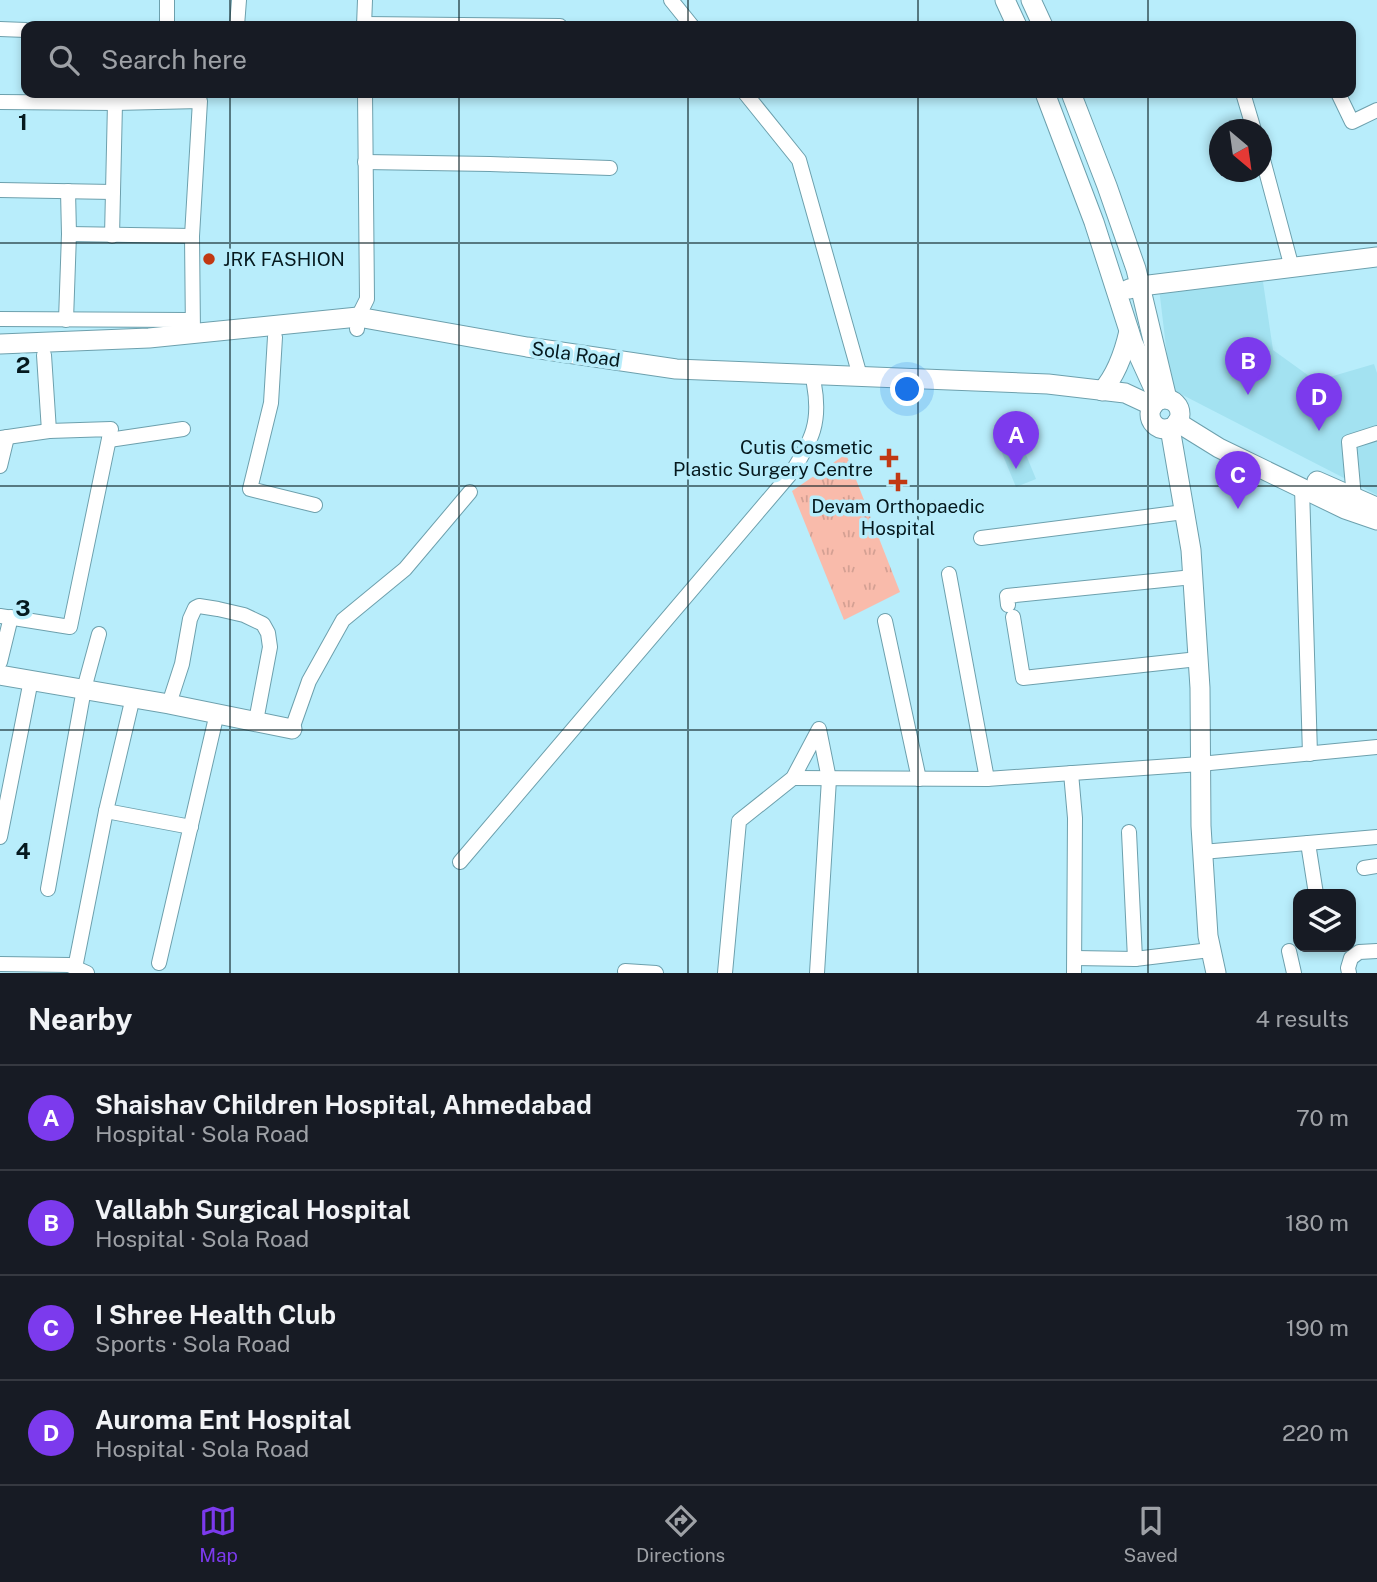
<!DOCTYPE html>
<meta charset="utf-8">
<style>
body{margin:0;font-family:"Public Sans",sans-serif;background:#20242c;color:#f1f3f6}
.controls{position:absolute;right:21px;bottom:21px;display:grid;overflow:hidden;border-radius:14px;box-shadow:0 4px 10px #0003}
.controls button{width:63px;height:63px;display:grid;place-items:center;padding:0;border:0;border-bottom:2px solid #363941;background:#171b24;color:#f1f3f6;font:35px sans-serif}
.compass{position:absolute;left:1209px;top:119px;width:63px;height:63px;border-radius:50%;background:#171b24;box-shadow:0 4px 10px #0003;rotate:151deg}
.you{position:absolute;left:908px;top:390px;width:24px;height:24px;margin:-18px;border:5px solid #fff;border-radius:50%;background:#1a73e8;box-shadow:0 0 0 10px #1a73e833}
.badge{display:grid;place-items:center;width:46px;height:46px;border-radius:50%;background:#7c3aed;color:#fff;font-size:23px;font-weight:700}
.pin{position:absolute;translate:-50% -58px;filter:drop-shadow(0 2px 4px #0008)}
.pin::after{content:'';position:absolute;top:37px;width:24px;height:21px;background:inherit;clip-path:polygon(0 0,100% 0,50% 100%)}
.list{margin:0;padding:0;list-style:none}
h2{display:flex;justify-content:space-between;align-items:center;height:91px;margin:0;padding:0 28px;font-size:30px}
h2 small{font-size:23px;font-weight:400;color:#9ea1a6}
.list li{display:grid;grid-template-columns:46px 1fr auto;gap:21px;align-items:center;box-sizing:border-box;height:105px;padding:0 28px;border-top:2px solid #363941}
.list b{display:block;font-size:26px;white-space:nowrap}
.list p{margin:0;font-size:23px;white-space:nowrap;color:#9ea1a6}
.list em{font-size:23px;font-style:normal;color:#9ea1a6}
.icon{flex:none;width:38px;height:38px;fill:none;stroke:currentColor;stroke-width:2;stroke-linecap:round;stroke-linejoin:round}
.map{position:relative;flex:none;width:1377px;height:973px;overflow:hidden}
.search{position:absolute;background:#171b24;box-shadow:0 4px 10px #0003;left:21px;right:21px;top:21px;height:77px;display:flex;align-items:center;gap:18px;box-sizing:border-box;padding:0 24px;border-radius:14px;color:#9ea1a6;font-size:26px}
.sheet{height:511px;background:#171b24}
nav{display:flex;justify-content:space-around;align-items:center;box-sizing:border-box;height:98px;border-top:2px solid #363941;background:#171b24;font-size:19px;color:#9ea1a6}
nav a{display:grid;justify-items:center;gap:4px}
nav .on{color:#7c3aed}
.map>svg:first-child{display:block}
.built{fill:#a3e2f1}
.grass{fill:url(#grass-tufts)}
.lines{fill:none;stroke-linecap:round;stroke-linejoin:round}
.street-casing{stroke:#6da0ad;stroke-width:16}
.secondary-casing{stroke:#6da0ad;stroke-width:21}
.street{stroke:#fff;stroke-width:14}
.secondary{stroke:#fff;stroke-width:19}
.grid{fill:none;stroke:#05191e;stroke-width:2;stroke-opacity:0.55}
.poi-dot{fill:#c13813;stroke:#b8edfb;stroke-width:2.5}
.labels{text-anchor:middle;stroke-width:7;stroke-linejoin:round;paint-order:stroke}
.poi-label{font-size:19px;fill:#05191e;stroke:#b8edfb;text-anchor:start}
.street-label{font-size:19px;fill:#05191e;stroke:#b8edfb}
.grid-label{font-size:23px;text-anchor:middle;font-weight:bold;fill:#05191e;stroke:#b8edfb;stroke-width:7;stroke-linejoin:round;paint-order:stroke}
</style>
<div class="map">
<svg width="1377" height="973" viewBox="0 0 1377 973">
<defs>
<pattern id="grass-tufts" width="24" height="20" patternUnits="userSpaceOnUse" patternTransform="scale(1.75)"><rect width="24" height="20" fill="#f9bbab"/><path d="M3 7l-1-3M5 7V3M7 7l1-3M15 17l-1-3M17 17v-4M19 17l1-3" fill="none" stroke="#d4a093"/></pattern>
</defs>
<rect width="100%" height="100%" fill="#b8edfb"/>
<g class="built">
<path d="M1262,275L1273,350L1316,381L1374,364L1377,373V495L1171,389L1159,288Z"/>
<path d="M1022,445L1036,479L1016,487L1002,453Z"/>
</g>
<path class="grass" d="M846,454L900,592L844,620L792,491Z"/>
<g class="lines">
<defs>
<g id="street">
<path d="M671,0L692,26"/>
<path d="M364,24L560,26"/>
<path d="M167,26V0"/>
<path d="M237,26L239,0"/>
<path d="M364,26L365,0"/>
<path d="M0,29L26,30"/>
<path d="M745,93L799,160L860,376"/>
<path d="M1243,93L1254,130"/>
<path d="M1338,93L1352,122L1377,110"/>
<path d="M0,102L115,103L200,101L192,236L193,334"/>
<path d="M1262,156L1292,268"/>
<path d="M365,162L490,164L610,168"/>
<path d="M0,190L113,192"/>
<path d="M69,234L192,236"/>
<path d="M112,236L115,103"/>
<path d="M0,319L186,320"/>
<path d="M66,320L69,234L68,191"/>
<path d="M357,329L358,317L367,299L365,93"/>
<path d="M275,337L271,403L250,489L315,505"/>
<path d="M44,355L49,431"/>
<path d="M0,438L49,431L111,429L70,627L0,616"/>
<path d="M109,440L183,429"/>
<path d="M0,466L7,437"/>
<path d="M1302,488L1310,754"/>
<path d="M1354,498L1349,442L1377,433"/>
<path d="M981,538L1184,512"/>
<path d="M949,574L987,779"/>
<path d="M1008,605L1007,596L1193,577"/>
<path d="M1013,617L1023,678L1198,659"/>
<path d="M885,621L919,779"/>
<path d="M0,662L11,617"/>
<path d="M169,704L182,664L190,619L195,608L199,606L218,609L244,615L263,624L268,633L270,647L256,721"/>
<path d="M292,729L309,681L343,620L405,569L470,492"/>
<path d="M1071,773L1075,818L1074,973"/>
<path d="M793,778L987,779L1200,764L1377,747"/>
<path d="M106,811L191,827"/>
<path d="M1129,832L1135,959"/>
<path d="M0,837L31,680"/>
<path d="M1308,843L1316,894"/>
<path d="M1202,852L1377,837"/>
<path d="M460,862L792,472C812,440 821,422 814,384"/>
<path d="M1364,868L1377,866"/>
<path d="M48,889L84,689L99,634"/>
<path d="M1289,951L1294,973"/>
<path d="M1075,958L1135,959L1210,950"/>
<path d="M159,963L217,713"/>
<path d="M0,964L69,965L87,973"/>
<path d="M75,968L106,811L133,697"/>
<path d="M625,971L656,973"/>
<path d="M725,973L739,821L793,778L819,729L829,779L817,973"/>
<path d="M1349,973L1348,968L1351,958L1359,952L1377,951"/>
</g>
<g id="secondary">
<path d="M1005,0L1017,26"/>
<path d="M1031,0L1043,26"/>
<path d="M1045,93L1094,222L1133,343L1159,400"/>
<path d="M1071,93L1107,186L1136,269L1167,399"/>
<path d="M1129,289L1141,286L1377,257"/>
<path d="M0,344L149,338L358,317L527,347L676,369L1048,384L1125,393L1153,406"/>
<path d="M1102,391C1117,374 1124,353 1129,331"/>
<circle cx="1165" cy="414" r="15"/>
<path d="M1177,422L1219,448L1345,509L1377,520"/>
<path d="M1170,428L1191,550L1200,688L1201,826L1208,936L1216,973"/>
<path d="M1317,481L1376,507"/>
<path d="M0,675L169,704L292,729"/>
</g>
</defs>
<use href="#street" class="street-casing"/>
<use href="#secondary" class="secondary-casing"/>
<use href="#street" class="street"/>
<use href="#secondary" class="secondary"/>
</g>
<path class="grid" d="M230,0V26M459,0V26M688,0V26M918,0V26M1148,0V26M230,93V973M459,93V973M688,93V973M918,93V973M1148,93V973M0,243H1377M0,486H1377M0,730H1377"/>
<g class="poi-dot">
<circle cx="209" cy="259" r="7"/>
<path d="M885.5 447.5h7v7h7v7h-7v7h-7v-7h-7v-7h7z"/>
<path d="M894.5 471.5h7v7h7v7h-7v7h-7v-7h-7v-7h7z"/>
</g>
<g class="labels">
<g class="poi-label">
<text x="223" y="266">JRK FASHION</text>
<text x="873" y="454" text-anchor="end">Cutis Cosmetic<tspan x="873" dy="22">Plastic Surgery Centre</tspan></text>
<text x="898" y="513" text-anchor="middle">Devam Orthopaedic<tspan x="898" dy="22">Hospital</tspan></text>
</g>
<g class="street-label">
<text transform="translate(576 354) rotate(8)" y="7">Sola Road</text>
</g>
</g>
<g class="grid-label">
<text x="23" y="130">1</text>
<text x="23" y="373">2</text>
<text x="23" y="616">3</text>
<text x="23" y="859">4</text>
</g>
</svg>
<div class="controls">
<button><svg class="icon" aria-label="layers" viewBox="0 0 24 24"><path d="M12 4l9 5-9 5-9-5zM3 14l9 5 9-5"/></svg></button>
</div>
<svg class="compass" viewBox="-18 -18 36 36"><path d="M0-13l5 13h-10z" fill="#e53935"/><path d="M0 13l5-13h-10z" fill="#9ea1a6"/></svg>
<div class="you"></div>
<div class="pin badge" style="left:1016px;top:469px">A</div>
<div class="pin badge" style="left:1248px;top:395px">B</div>
<div class="pin badge" style="left:1238px;top:509px">C</div>
<div class="pin badge" style="left:1319px;top:431px">D</div>
<div class="search"><svg class="icon" aria-label="search" viewBox="0 0 24 24"><circle cx="10" cy="10" r="6"/><path d="M15 15l6 6"/></svg>Search here</div>
</div>
<section class="sheet">
<h2>Nearby<small>4 results</small></h2>
<ul class="list">
<li><span class="badge">A</span><div><b>Shaishav Children Hospital, Ahmedabad</b><p>Hospital · Sola Road</p></div><em>70 m</em></li>
<li><span class="badge">B</span><div><b>Vallabh Surgical Hospital</b><p>Hospital · Sola Road</p></div><em>180 m</em></li>
<li><span class="badge">C</span><div><b>I Shree Health Club</b><p>Sports · Sola Road</p></div><em>190 m</em></li>
<li><span class="badge">D</span><div><b>Auroma Ent Hospital</b><p>Hospital · Sola Road</p></div><em>220 m</em></li>
</ul>
</section>
<nav>
<a class="on"><svg class="icon" aria-label="map" viewBox="0 0 24 24"><path d="M3 6l6-2 6 2 6-2v14l-6 2-6-2-6 2zM9 4v14M15 6v14"/></svg>Map</a>
<a><svg class="icon" aria-label="directions" viewBox="0 0 24 24"><path d="M12 3l9 9-9 9-9-9zM9 14v-3h6M13 9l2 2-2 2"/></svg>Directions</a>
<a><svg class="icon" aria-label="saved" viewBox="0 0 24 24"><path d="M7 4h10v16l-5-4-5 4z"/></svg>Saved</a>
</nav>
